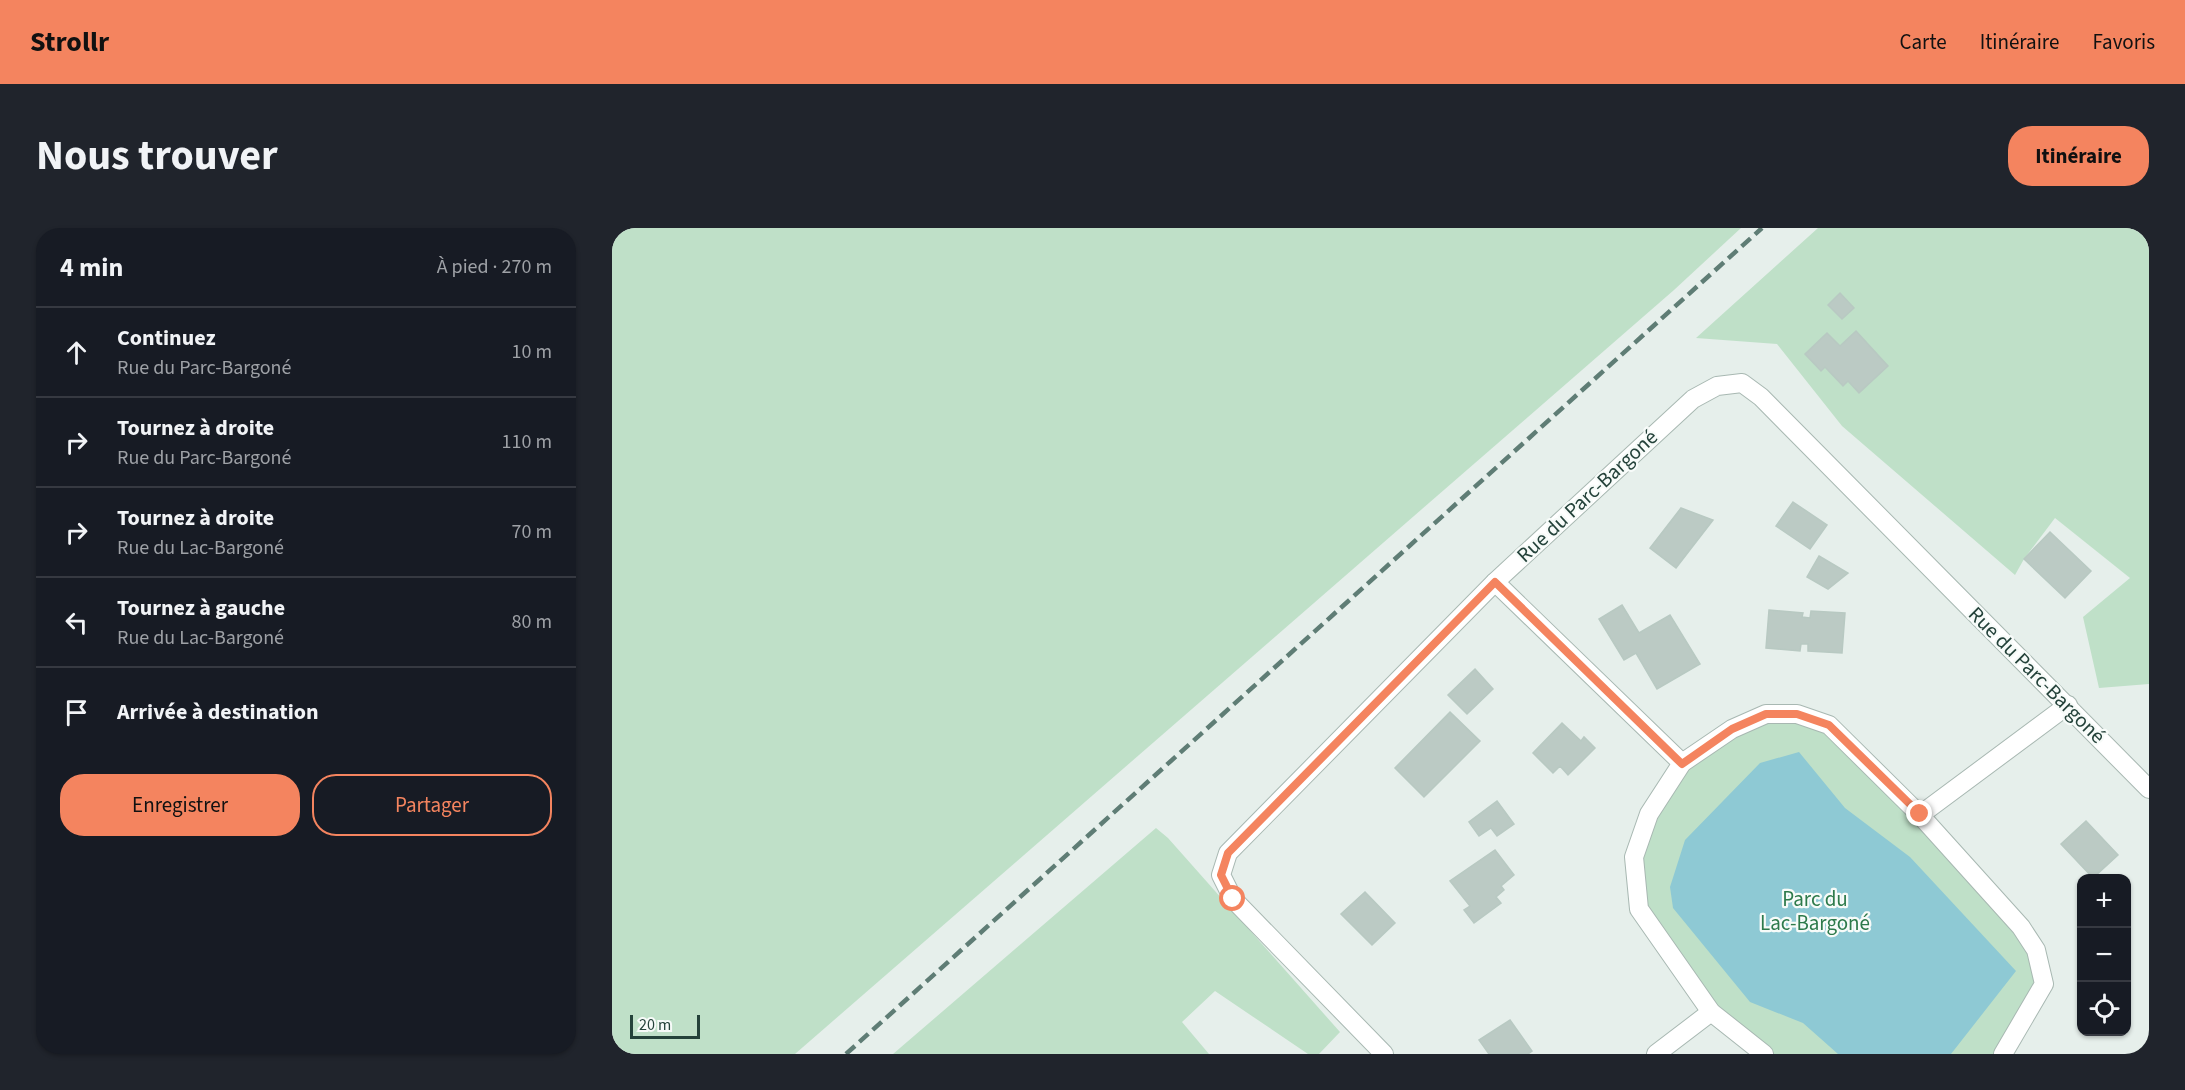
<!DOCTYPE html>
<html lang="fr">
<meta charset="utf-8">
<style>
body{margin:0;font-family:"Source Sans 3",sans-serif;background:#20242c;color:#f1f3f6}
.controls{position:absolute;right:18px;bottom:18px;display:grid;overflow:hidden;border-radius:12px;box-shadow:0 2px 4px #0004}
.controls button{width:54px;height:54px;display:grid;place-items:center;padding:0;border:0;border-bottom:2px solid #363941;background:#171b24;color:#f1f3f6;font:30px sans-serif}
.scale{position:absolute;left:18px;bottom:15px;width:70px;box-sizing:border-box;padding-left:6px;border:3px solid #24423a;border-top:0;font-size:16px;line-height:21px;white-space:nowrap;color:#24423a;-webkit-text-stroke:4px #f7fbf9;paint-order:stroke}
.stop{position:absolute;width:18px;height:18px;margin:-14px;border:4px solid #f4845f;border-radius:50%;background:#fff}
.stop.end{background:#f4845f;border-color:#fff;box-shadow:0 2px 6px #0008}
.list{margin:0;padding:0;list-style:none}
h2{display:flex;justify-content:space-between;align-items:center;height:78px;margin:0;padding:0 24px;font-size:26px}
h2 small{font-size:20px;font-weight:400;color:#9ea1a6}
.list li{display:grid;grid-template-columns:39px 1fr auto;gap:18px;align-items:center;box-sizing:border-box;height:90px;padding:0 24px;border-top:2px solid #363941}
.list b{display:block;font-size:22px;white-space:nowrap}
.list p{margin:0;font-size:20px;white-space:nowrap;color:#9ea1a6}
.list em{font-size:20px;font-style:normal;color:#9ea1a6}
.actions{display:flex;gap:12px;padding:18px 24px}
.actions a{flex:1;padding:14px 0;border:2px solid #f4845f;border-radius:24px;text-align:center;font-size:21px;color:#f4845f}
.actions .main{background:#f4845f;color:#111}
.icon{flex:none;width:33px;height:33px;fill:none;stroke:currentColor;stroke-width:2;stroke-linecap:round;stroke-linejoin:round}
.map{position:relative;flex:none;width:1537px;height:826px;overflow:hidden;border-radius:24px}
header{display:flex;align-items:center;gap:36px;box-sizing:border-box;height:84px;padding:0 30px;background:#f4845f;color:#111}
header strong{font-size:28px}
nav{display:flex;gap:33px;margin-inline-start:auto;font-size:21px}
.intro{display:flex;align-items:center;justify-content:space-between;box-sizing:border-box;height:144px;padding:0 36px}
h1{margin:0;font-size:42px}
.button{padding:15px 27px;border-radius:24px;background:#f4845f;color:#111;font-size:21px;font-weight:700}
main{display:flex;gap:36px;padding:0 36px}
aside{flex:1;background:#171b24;border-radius:24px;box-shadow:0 2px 4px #0004}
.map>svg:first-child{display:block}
.green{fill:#bfe0c8}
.water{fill:#8ec9d4}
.building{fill:#bbcac4;stroke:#b8c9c2;stroke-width:1.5}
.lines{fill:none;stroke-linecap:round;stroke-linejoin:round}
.minor-casing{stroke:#a8b8b2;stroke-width:20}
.minor{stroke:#fff;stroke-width:18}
.rail{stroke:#5f7d75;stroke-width:4.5;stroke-dasharray:12 6;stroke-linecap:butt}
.route{stroke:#f4845f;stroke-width:8}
.labels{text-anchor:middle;stroke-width:4.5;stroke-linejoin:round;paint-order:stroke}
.street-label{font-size:21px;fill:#24423a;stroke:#f7fbf9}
.park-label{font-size:21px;fill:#2d7a4b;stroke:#f7fbf9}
</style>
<header>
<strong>Strollr</strong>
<nav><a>Carte</a><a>Itinéraire</a><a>Favoris</a></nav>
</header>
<div class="intro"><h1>Nous trouver</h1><a class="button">Itinéraire</a></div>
<main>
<aside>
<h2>4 min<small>À pied · 270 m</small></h2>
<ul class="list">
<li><svg class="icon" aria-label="ahead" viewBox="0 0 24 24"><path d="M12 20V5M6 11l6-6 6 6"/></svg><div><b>Continuez</b><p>Rue du Parc-Bargoné</p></div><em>10 m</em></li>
<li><svg class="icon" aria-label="right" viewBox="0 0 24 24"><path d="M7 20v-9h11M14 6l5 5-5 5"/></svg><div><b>Tournez à droite</b><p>Rue du Parc-Bargoné</p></div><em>110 m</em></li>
<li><svg class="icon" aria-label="right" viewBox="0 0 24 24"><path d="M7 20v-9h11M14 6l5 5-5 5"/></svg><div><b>Tournez à droite</b><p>Rue du Lac-Bargoné</p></div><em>70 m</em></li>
<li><svg class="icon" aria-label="left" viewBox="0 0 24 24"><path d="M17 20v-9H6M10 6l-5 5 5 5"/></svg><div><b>Tournez à gauche</b><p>Rue du Lac-Bargoné</p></div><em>80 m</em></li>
<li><svg class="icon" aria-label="arrive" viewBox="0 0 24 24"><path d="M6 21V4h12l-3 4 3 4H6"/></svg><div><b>Arrivée à destination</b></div></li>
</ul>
<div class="actions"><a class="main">Enregistrer</a><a>Partager</a></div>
</aside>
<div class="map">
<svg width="1537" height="826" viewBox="0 0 1537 826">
<rect width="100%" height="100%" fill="#e6efeb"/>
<g class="green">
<path d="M0,0H1129L1062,62L183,826H0Z"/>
<path d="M1206,0H1537V456L1487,460L1471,389L1518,350L1443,290L1412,331L1403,347L1230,198L1165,116L1084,110Z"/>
<path d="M1154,486L1217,497L1409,699L1432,756L1391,826H1152L1099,784L1027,681L1022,629L1070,535Z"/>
<path d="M544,600L556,610L728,804L707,826H696L603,763L570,794L597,826H281Z"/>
</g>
<path class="water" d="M1187,524L1233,580L1298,629L1404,743L1339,826H1226L1191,795L1138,774L1061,680L1058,659L1073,612L1148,535Z"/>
<g class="building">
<path d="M1228,65L1242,80L1230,91L1216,77Z"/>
<path d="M1244,103L1276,138L1247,165L1236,153L1231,158L1213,139L1209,143L1193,126L1215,105L1228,118Z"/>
<path d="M1181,274L1215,297L1198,321L1164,298Z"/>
<path d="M1069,280L1101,292L1064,340L1038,320Z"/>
<path d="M1438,304L1479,343L1453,370L1412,331Z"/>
<path d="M1207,328L1236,345L1216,361L1195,349Z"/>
<path d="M1010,377L1027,405L1058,387L1088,436L1045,461L1024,425L1012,432L987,391Z"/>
<path d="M1157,382L1191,385L1190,389L1198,390L1199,383L1233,385L1230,425L1196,423V416H1189L1188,423L1154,420Z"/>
<path d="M863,441L881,461L855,486L836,467Z"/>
<path d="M838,484L868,513L812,569L783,540Z"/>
<path d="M950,495L969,513L972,509L983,520L956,547L948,538L941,545L921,525Z"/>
<path d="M885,573L902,596L885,608L879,600L867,608L857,594Z"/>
<path d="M1474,593L1506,627L1481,650L1449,616Z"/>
<path d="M883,622L902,647L889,658L892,662L884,669L889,675L862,695L852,682L858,678L838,653Z"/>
<path d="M753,664L783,695L760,717L729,686Z"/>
<path d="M898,792L920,823L916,826H877L867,812Z"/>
</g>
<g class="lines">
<defs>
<g id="minor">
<path d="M883,354L1070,535"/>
<path d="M1308,587L1456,477"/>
<path d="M772,826L621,671L609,647L616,625L883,354L1081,171L1105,158L1130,155L1149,169L1537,561"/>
<path d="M1044,826L1099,784"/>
<path d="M1152,826L1099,784L1027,681L1022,629L1037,586L1070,535L1120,501L1154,486H1185L1217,497L1308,587L1409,699L1424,722L1432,756L1391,826"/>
</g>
</defs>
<use href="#minor" class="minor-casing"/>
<use href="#minor" class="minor"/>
<path class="rail" d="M234,826L1150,0"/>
</g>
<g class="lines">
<path class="route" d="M621,671L609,647L616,625L883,354L1070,536L1120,501L1154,486H1185L1217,497L1308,586"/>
</g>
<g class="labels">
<g class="street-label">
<text transform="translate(975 268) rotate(-43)" y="7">Rue du Parc-Bargoné</text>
<text transform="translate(1425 447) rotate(45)" y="7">Rue du Parc-Bargoné</text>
</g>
<g class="park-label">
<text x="1203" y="678">Parc du<tspan x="1203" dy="24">Lac-Bargoné</tspan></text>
</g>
</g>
</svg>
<div class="controls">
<button>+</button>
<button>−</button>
<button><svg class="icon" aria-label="locate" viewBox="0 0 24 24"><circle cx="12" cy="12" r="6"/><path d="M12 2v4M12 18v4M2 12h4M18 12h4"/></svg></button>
</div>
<div class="scale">20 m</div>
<div class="stop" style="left:621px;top:671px"></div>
<div class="stop end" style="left:1308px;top:586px"></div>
</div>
</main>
